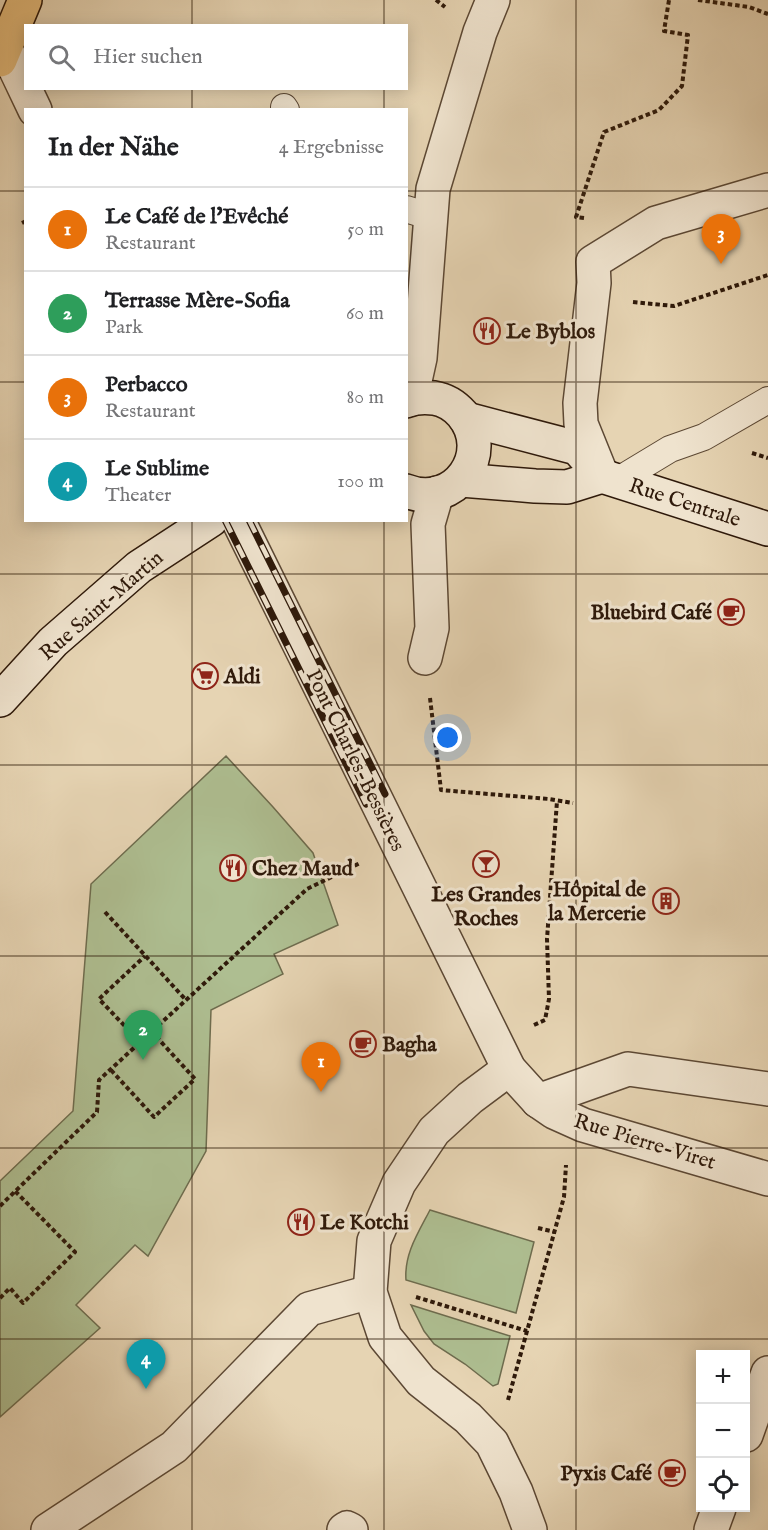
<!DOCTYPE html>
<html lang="de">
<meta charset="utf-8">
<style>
body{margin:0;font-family:"IM FELL English",serif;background:#f6f6f6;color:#202124}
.controls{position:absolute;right:18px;bottom:18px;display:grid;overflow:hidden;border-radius:0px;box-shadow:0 3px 15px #0003}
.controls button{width:54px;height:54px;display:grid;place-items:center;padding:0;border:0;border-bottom:2px solid #e0e0e0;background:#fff;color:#202124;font:30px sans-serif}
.you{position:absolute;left:448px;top:738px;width:21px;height:21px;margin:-15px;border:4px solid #fff;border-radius:50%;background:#1a73e8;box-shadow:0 0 0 9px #1a73e833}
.badge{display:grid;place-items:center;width:39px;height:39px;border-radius:50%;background:#111827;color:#fff;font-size:20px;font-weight:700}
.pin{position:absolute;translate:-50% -50px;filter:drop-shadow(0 2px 3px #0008)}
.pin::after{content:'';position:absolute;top:32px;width:21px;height:18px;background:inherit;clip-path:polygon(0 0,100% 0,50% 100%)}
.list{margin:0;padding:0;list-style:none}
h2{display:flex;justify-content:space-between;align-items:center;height:78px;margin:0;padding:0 24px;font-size:26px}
h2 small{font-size:20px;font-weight:400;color:#757577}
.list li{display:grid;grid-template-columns:39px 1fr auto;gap:18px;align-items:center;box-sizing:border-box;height:84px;padding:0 24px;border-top:2px solid #e0e0e0}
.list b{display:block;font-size:22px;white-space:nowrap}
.list p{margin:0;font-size:20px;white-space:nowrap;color:#757577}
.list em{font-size:20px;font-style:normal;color:#757577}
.icon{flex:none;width:33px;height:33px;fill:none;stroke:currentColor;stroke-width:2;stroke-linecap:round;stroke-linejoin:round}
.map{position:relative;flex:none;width:768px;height:1530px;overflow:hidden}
.search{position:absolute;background:#fff;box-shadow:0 3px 15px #0003;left:24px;top:24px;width:384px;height:66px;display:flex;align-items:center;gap:15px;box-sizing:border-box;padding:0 21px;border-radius:0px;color:#757577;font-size:22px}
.panel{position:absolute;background:#fff;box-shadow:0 3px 15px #0003;left:24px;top:108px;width:384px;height:414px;border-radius:0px}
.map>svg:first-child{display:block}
.green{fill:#aebe91;stroke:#6e6c4e;stroke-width:1.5}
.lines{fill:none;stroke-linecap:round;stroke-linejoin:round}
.lane-casing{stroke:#5c4834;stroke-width:28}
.street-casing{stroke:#5c4834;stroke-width:36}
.secondary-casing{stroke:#2e190a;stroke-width:36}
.primary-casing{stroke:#2e190a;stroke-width:36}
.path{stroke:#2e190a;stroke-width:4;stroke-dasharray:4.5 3;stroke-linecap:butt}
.lane{stroke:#efe3ce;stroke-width:26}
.street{stroke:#efe3ce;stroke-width:33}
.secondary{stroke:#efe3ce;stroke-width:33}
.primary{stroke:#e3ba7a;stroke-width:33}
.rail-casing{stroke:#2e190a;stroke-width:7}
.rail{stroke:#efe3ce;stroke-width:4.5;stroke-dasharray:14;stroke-linecap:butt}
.grid{fill:none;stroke:#2e190a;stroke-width:1.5;stroke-opacity:0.55}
.labels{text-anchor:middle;stroke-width:6;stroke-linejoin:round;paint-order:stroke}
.poi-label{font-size:21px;font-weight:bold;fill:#2e190a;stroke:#efe3ce;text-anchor:start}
.street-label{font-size:21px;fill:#2e190a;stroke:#efe3ce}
</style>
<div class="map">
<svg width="768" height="1530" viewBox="0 0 768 1530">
<rect width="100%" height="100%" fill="#e6d4b3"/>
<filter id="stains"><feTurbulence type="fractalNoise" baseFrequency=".00333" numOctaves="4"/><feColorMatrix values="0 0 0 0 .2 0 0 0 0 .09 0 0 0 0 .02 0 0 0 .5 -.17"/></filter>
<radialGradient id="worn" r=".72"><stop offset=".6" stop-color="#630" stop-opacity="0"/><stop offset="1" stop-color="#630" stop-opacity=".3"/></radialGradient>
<g class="green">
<path d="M226,756L273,807L313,853L338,925L274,954L283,974L211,1010L206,1151L148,1256L135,1245L76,1305L100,1328L0,1417V1181L73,1111L91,884Z"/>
<path d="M430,1210L534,1242L516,1313L406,1280C404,1254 418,1233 430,1210Z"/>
<path d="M411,1305L510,1336L498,1384L493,1386L465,1364L434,1344L424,1331Z"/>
</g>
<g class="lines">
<defs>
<g id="lane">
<path d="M284,107L286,110"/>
<path d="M406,209L432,217"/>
<path d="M617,481L670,449L704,437L768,400"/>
</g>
<g id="street">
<path d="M5,47L35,110"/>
<path d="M411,399L420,358L433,189L480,32L493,0"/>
<path d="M602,476L581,424L580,403L594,283L593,262L656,223L768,190"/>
<path d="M238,520L509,1069L538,1101L554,1112L583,1125L768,1179"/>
<path d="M425,658L432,628L428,524L437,493"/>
<path d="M509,1069L470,1098L434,1131L399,1183L374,1241L370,1292L385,1337L421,1381L468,1418L492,1443L516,1492L530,1530"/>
<path d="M538,1101L628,1069L768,1089"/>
<path d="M746,1435L768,1373"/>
<path d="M48,1530L174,1447L309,1309L370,1292"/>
<path d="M344,1530L347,1528L351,1530"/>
<path d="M711,1530L719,1508"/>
</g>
<g id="secondary">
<path d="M406,401C415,397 425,397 434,398C446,400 454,405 462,414C495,453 455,510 406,491"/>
<path d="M466,419L577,448L602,476L768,529"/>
<path d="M461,480L535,486L567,487L602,476"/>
<path d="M0,700L53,642L139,567L211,520"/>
</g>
<path id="primary" d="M0,60L25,0"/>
</defs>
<use href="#lane" class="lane-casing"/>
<use href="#street" class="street-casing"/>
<use href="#secondary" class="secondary-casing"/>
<use href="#primary" class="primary-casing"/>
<g class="path">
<path d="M436,0L445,7"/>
<path d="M698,0L749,7L768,14"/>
<path d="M584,218L576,217L604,132L659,110L682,86L688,35L664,31L669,0"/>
<path d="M22,223L26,221"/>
<path d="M633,302L674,306L768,275"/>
<path d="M752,453L768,458"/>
<path d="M430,698L441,790L549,799L573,803"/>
<path d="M105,912L186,1000"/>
<path d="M534,1025L545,1020L549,999L547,939L557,801"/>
<path d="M140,1042L99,999L145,956"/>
<path d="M111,1070L154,1117L195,1079L152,1032"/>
<path d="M0,1206L97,1112L99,1080L307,889L360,863"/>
<path d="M538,1228L555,1232"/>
<path d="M416,1297L527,1331"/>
<path d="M0,1298L10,1288L23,1303L75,1252L15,1191"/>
<path d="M508,1400L564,1197L566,1165"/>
</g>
<use href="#lane" class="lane"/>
<use href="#street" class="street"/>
<use href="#secondary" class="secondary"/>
<use href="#primary" class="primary"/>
<defs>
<g id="rail">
<path d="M225,520L366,804"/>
<path d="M249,520L385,794"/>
</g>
</defs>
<use href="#rail" class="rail-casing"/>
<use href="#rail" class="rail"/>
</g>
<path class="grid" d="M192,0V26M384,0V26M576,0V1530M192,88V110M384,88V110M0,191H26M406,191H768M0,382H26M406,382H768M192,520V1530M384,520V1530M0,574H768M0,765H768M0,956H768M0,1148H768M0,1339H768"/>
<defs>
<symbol id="restaurant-ring" viewBox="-11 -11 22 22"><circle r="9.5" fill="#efe3ce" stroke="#8f2418" stroke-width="1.5"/><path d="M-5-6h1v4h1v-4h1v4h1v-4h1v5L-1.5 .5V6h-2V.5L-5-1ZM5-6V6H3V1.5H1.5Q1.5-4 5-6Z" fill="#8f2418"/></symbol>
<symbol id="cafe-ring" viewBox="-11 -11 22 22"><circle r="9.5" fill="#efe3ce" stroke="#8f2418" stroke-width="1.5"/><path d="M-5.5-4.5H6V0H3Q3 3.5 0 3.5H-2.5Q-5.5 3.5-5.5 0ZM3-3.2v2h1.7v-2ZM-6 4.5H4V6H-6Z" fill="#8f2418"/></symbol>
<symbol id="supermarket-ring" viewBox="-11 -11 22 22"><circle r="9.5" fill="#efe3ce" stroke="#8f2418" stroke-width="1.5"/><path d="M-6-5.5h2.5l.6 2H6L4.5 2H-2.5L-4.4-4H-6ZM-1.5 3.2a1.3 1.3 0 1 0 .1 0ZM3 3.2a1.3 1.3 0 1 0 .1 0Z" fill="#8f2418"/></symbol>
<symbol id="bar-ring" viewBox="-11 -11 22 22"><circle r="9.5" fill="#efe3ce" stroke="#8f2418" stroke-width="1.5"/><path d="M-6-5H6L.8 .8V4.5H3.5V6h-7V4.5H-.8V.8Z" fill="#8f2418"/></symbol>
<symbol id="building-ring" viewBox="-11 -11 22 22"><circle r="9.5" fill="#efe3ce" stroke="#8f2418" stroke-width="1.5"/><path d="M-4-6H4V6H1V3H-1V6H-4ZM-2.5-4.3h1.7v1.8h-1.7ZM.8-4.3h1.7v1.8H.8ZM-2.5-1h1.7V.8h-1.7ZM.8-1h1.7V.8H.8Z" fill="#8f2418"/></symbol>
</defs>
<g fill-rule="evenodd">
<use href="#restaurant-ring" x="472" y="316" width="30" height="30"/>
<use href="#cafe-ring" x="716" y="597" width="30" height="30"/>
<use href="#supermarket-ring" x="190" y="661" width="30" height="30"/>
<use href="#bar-ring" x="471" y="849" width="30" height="30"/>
<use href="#restaurant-ring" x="218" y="853" width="30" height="30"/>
<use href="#building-ring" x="651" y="886" width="30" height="30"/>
<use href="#cafe-ring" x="348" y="1029" width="30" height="30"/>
<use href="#restaurant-ring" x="286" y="1207" width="30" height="30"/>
<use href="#cafe-ring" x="657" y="1458" width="30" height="30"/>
</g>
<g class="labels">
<g class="poi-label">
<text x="506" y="338">Le Byblos</text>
<text x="712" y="619" text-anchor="end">Bluebird Café</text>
<text x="224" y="683">Aldi</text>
<text x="252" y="875">Chez Maud</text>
<text x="646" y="896" text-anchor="end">Hôpital de<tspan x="646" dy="24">la Mercerie</tspan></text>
<text x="486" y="901" text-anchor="middle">Les Grandes<tspan x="486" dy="24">Roches</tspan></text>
<text x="382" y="1051">Bagha</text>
<text x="320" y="1229">Le Kotchi</text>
<text x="652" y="1480" text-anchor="end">Pyxis Café</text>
</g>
<g class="street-label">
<text transform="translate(685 502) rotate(18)" y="7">Rue Centrale</text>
<text transform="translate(101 605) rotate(-41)" y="7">Rue Saint-Martin</text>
<text transform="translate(356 760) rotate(64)" y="7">Pont Charles-Bessières</text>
<text transform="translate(645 1141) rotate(17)" y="7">Rue Pierre-Viret</text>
</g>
</g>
<rect width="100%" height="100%" filter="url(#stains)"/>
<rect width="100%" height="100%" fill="url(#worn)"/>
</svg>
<div class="controls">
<button>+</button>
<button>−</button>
<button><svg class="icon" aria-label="locate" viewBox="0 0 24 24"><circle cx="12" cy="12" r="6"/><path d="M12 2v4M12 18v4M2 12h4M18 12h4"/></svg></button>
</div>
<div class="you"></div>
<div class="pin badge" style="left:321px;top:1092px;background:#e8710a">1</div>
<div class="pin badge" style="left:143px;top:1060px;background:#2e9e5b">2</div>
<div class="pin badge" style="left:721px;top:264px;background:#e8710a">3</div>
<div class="pin badge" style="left:146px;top:1389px;background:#0f9aa8">4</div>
<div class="search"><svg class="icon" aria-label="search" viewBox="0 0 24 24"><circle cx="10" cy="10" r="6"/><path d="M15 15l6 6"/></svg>Hier suchen</div>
<section class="panel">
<h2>In der Nähe<small>4 Ergebnisse</small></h2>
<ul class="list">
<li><span class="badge" style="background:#e8710a">1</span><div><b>Le Café de l'Evêché</b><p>Restaurant</p></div><em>50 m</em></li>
<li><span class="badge" style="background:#2e9e5b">2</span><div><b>Terrasse Mère-Sofia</b><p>Park</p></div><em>60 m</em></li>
<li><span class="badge" style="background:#e8710a">3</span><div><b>Perbacco</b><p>Restaurant</p></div><em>80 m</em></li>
<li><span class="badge" style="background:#0f9aa8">4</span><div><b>Le Sublime</b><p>Theater</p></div><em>100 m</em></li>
</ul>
</section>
</div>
